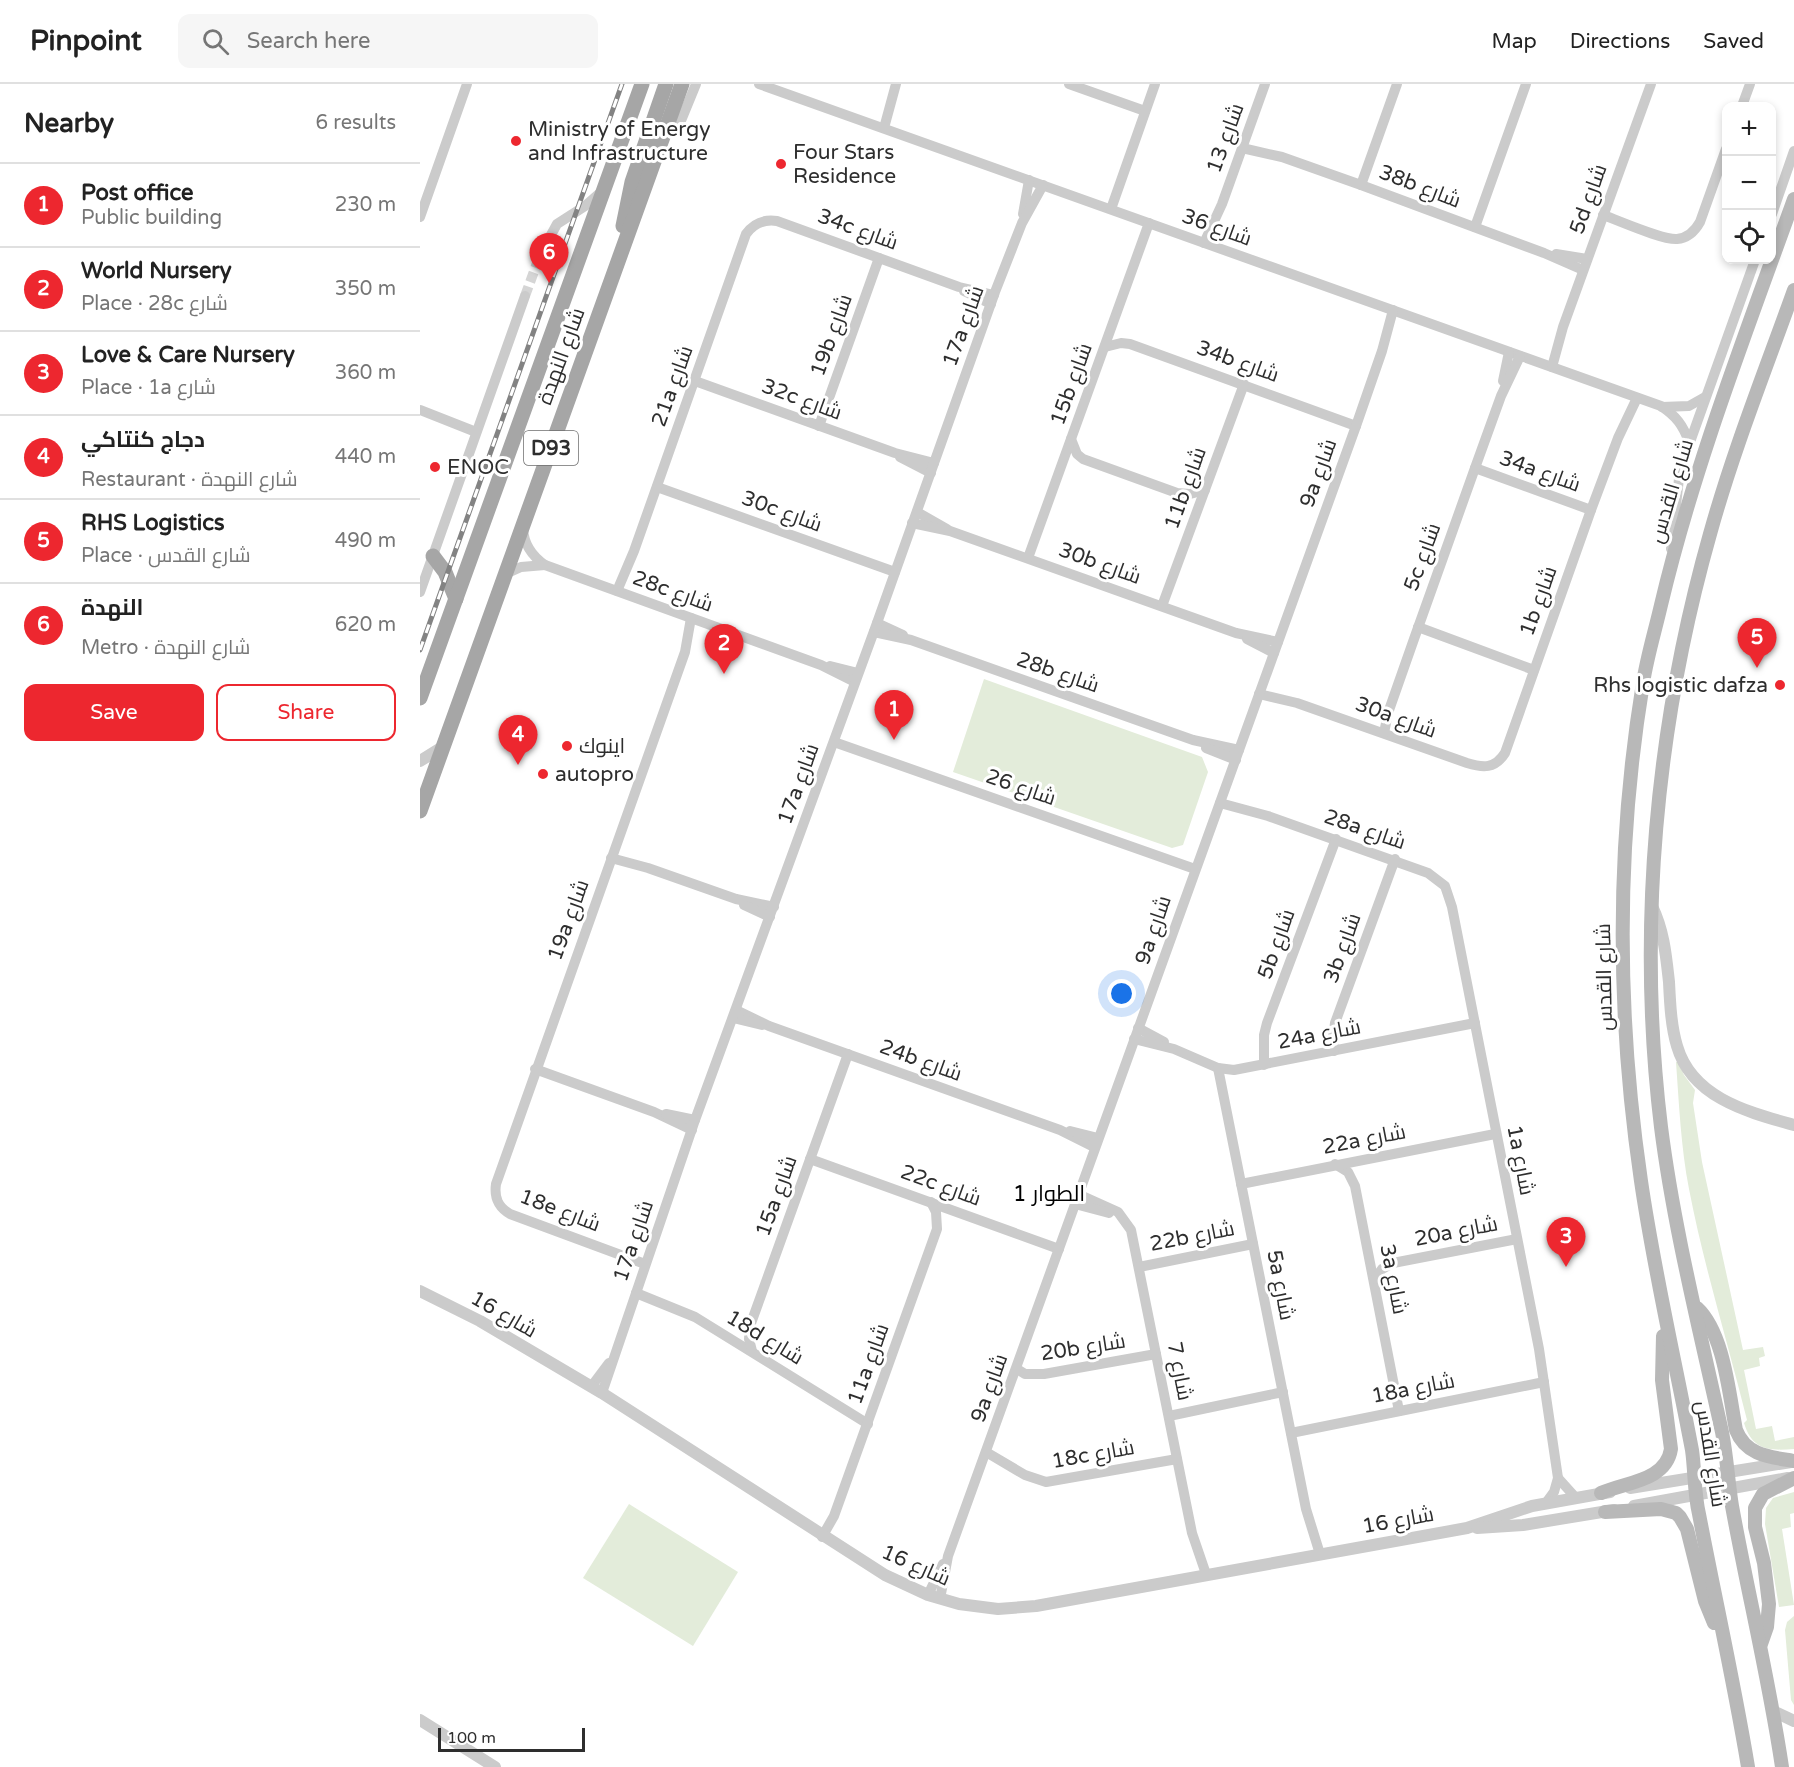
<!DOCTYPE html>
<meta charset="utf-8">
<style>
body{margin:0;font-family:"Varela Round",Cairo,sans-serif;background:#f6f6f6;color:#222}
.controls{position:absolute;right:18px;top:18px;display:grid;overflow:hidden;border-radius:12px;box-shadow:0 3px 9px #0003}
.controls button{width:54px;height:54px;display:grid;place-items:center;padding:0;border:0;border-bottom:2px solid #e0e0e0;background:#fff;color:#222;font:30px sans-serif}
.scale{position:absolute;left:18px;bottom:15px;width:147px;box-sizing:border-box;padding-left:6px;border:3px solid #2e2e2e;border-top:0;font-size:16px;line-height:21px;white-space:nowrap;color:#2e2e2e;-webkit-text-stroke:4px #fff;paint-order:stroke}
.you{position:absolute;left:702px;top:910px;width:21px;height:21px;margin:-15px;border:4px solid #fff;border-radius:50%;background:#1a73e8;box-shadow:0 0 0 9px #1a73e833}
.badge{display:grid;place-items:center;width:39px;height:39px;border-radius:50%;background:#ed272f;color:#fff;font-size:20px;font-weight:700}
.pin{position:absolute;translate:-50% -50px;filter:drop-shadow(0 2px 3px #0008)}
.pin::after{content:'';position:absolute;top:32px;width:21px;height:18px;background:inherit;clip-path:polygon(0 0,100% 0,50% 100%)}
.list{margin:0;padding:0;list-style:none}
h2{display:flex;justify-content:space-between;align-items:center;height:78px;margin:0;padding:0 24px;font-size:26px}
h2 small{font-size:20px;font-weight:400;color:#767676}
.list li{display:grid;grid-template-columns:39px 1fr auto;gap:18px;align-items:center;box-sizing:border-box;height:84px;padding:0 24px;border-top:2px solid #e0e0e0}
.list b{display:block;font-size:22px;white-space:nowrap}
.list p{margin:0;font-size:20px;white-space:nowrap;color:#767676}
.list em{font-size:20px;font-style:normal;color:#767676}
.actions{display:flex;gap:12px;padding:18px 24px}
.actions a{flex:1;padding:14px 0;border:2px solid #ed272f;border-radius:12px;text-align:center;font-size:21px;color:#ed272f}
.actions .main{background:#ed272f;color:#fff}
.icon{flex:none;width:33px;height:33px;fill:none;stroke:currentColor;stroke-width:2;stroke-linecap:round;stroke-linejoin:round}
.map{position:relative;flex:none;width:1374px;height:1683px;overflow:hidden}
header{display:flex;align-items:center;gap:36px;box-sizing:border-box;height:84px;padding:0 30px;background:#fff;border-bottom:2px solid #e0e0e0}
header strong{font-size:28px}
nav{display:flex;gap:33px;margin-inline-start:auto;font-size:21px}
.search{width:420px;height:54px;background:#f6f6f6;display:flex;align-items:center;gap:15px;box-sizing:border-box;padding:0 21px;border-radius:12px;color:#767676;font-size:22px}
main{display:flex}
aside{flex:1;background:#fff}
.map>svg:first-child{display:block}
.green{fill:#e3ecda}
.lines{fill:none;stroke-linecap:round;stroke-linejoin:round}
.minor-tunnel{stroke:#d5d5d5;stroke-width:10;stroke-dasharray:10 5;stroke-linecap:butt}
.minor{stroke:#cbcbcb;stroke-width:10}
.tertiary{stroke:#cbcbcb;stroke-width:12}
.secondary{stroke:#b8b8b8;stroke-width:14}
.primary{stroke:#a6a6a6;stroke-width:15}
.rail-casing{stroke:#838383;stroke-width:5}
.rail{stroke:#fff;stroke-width:3;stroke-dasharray:9;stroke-linecap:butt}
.poi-dot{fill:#ed272f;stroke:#fff;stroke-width:2}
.labels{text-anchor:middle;stroke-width:6;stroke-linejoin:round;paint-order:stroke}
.shield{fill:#fff;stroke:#6d6d6d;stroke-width:1.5}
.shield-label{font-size:20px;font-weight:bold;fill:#2e2e2e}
.poi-label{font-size:21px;fill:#2e2e2e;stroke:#fff;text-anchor:start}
.street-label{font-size:21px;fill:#2e2e2e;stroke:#fff}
.neighbourhood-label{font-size:22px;fill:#000;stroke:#fff}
</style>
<header>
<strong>Pinpoint</strong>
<div class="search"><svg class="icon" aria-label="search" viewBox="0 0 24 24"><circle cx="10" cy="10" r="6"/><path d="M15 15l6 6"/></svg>Search here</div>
<nav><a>Map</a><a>Directions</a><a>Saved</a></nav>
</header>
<main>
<aside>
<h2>Nearby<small>6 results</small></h2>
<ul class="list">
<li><span class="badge">1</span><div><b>Post office</b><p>Public building</p></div><em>230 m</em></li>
<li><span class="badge">2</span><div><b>World Nursery</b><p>Place · 28c شارع</p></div><em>350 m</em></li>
<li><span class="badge">3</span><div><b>Love &amp; Care Nursery</b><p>Place · 1a شارع</p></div><em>360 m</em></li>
<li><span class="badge">4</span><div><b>دجاج كنتاكي</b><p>Restaurant · شارع النهدة</p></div><em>440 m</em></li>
<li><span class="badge">5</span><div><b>RHS Logistics</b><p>Place · شارع القدس</p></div><em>490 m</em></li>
<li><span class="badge">6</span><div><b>النهدة</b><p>Metro · شارع النهدة</p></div><em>620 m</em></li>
</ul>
<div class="actions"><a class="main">Save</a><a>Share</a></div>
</aside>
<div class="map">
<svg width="1374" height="1683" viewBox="0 0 1374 1683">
<rect width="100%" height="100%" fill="#fff"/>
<g class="green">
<path d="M564,595L782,673L788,688L763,761L752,764L533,688Z"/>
<path d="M1256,978H1258L1264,991L1275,1006L1273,1019L1282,1078L1323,1266L1343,1263L1345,1272L1339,1274L1340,1282L1324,1286L1336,1345L1352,1342L1355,1357L1374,1353V1365C1349,1367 1332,1366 1324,1339L1327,1336C1308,1259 1284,1183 1269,1105C1261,1064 1259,1020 1256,978Z"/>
<path d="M1374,1408V1429L1370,1430L1371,1443L1362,1445L1374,1521L1359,1523L1345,1440L1346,1424L1353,1414Z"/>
<path d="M209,1420L318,1488L273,1562L163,1494Z"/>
<path d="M1374,1532V1621L1371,1616L1365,1546L1367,1538Z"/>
</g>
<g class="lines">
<path class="minor-tunnel" d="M105,212L120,171"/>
<g class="minor">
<path d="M339,0L1241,322C1256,332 1263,341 1269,358"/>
<path d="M649,0L725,27"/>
<path d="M1322,22L1330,0"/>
<path d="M464,44L476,0"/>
<path d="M246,45L256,43L260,39L276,0"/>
<path d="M822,64L862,73L941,101L1124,169L1163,186"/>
<path d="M941,101L977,0"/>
<path d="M691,125L735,0"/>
<path d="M603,130L609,96"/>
<path d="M1352,130L1374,67"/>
<path d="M1183,131C1200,137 1242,156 1257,155C1268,154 1275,147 1280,138L1306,65"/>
<path d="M0,133L47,0"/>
<path d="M1055,143L1106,0"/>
<path d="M784,159L802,120L845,0"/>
<path d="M1136,170L1167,175"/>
<path d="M120,171L137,140L165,122L181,108"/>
<path d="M544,207L571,220"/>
<path d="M685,263L701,259L710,260L936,342"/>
<path d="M1132,283L1143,243L1231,0"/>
<path d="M275,297L475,369L514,379"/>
<path d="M1083,297L1089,268"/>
<path d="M1242,323L1269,322L1285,313"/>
<path d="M0,326L56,348"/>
<path d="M399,342L459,174"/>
<path d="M651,355L657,370L663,375L757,409L770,410L785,406"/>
<path d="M480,373L511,389"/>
<path d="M1055,384L1171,426"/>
<path d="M237,403L475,488"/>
<path d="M497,428L527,445"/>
<path d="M492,439L530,447L816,549L858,558"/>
<path d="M103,445C104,461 112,472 125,481L401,581L435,598"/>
<path d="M1251,465L1260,386L1335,176"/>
<path d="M608,474L729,139"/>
<path d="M85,490L101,483L125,481"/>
<path d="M197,507L214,467L326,150C334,139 344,135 357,137L539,203L574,211"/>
<path d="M0,508L105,212"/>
<path d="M742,522L824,300"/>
<path d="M457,539L483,551"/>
<path d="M998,543L1114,586"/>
<path d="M454,548L491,556L773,656L819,666"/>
<path d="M827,555L854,569"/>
<path d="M410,582L438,589"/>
<path d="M839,610L877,619L1047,679C1063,684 1075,685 1085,669L1171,426L1198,354L1217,314"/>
<path d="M964,649L968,629L994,555L1055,384L1081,312L1100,272"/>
<path d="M414,658L775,785"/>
<path d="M786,664L816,676"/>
<path d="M800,719L848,732L1008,789L1025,802L1032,823L1119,1265L1138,1394L1134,1408L1126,1419"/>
<path d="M191,774L228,784L316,815L354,823"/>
<path d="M324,821L350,833"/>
<path d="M316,926L349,942L640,1046L674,1063"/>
<path d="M313,934L342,941"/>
<path d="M718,944L744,958"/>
<path d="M714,955L754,965L798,984L814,986L1055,939"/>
<path d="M914,967L913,953L915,939L975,775"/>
<path d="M844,981V951L847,939L916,755"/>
<path d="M798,984L886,1425L900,1470"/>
<path d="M115,985L234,1028L272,1046"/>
<path d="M246,1030L275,1036"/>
<path d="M650,1047L678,1054"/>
<path d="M390,1075L639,1165"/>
<path d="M915,1080L928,1088L935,1102L979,1327"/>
<path d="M821,1100L1075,1050"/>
<path d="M658,1110L698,1128L711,1146L772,1449L786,1490"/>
<path d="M655,1120L689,1129"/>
<path d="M225,1180L90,1130C78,1123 74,1114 76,1100L265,568L271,534"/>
<path d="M719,1183L833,1160"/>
<path d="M955,1195L962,1185L973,1179L1097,1155"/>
<path d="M216,1209L275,1233L448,1340"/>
<path d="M332,1267L329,1255L330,1242L428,970"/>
<path d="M597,1285L605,1290H624L736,1270"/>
<path d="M171,1303L189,1279"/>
<path d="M182,1309L275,1036L457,539L575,208L602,139L623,101"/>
<path d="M749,1332L863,1308"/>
<path d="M871,1349L1124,1298"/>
<path d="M566,1368L605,1391L626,1398L757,1375"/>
<path d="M1138,1394L1156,1414"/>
<path d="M402,1453L414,1432L517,1145L516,1128L511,1118"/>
<path d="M508,1511L523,1480"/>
<path d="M520,1515L528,1472L936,342L962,267L973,226"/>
</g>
<g class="tertiary">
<path d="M0,677L24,662"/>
<path d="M1232,822C1244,847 1246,871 1249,898C1250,919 1251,942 1257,962C1272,1014 1328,1028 1374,1041"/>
<path d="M0,1207L60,1237L182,1309L465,1491L508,1511L539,1520L578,1525L616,1522L1047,1444L1112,1422L1190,1408"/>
<path d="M1210,1404L1371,1378"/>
<path d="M1214,1422L1368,1394"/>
<path d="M1057,1444L1103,1441L1194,1426"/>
<path d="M1353,1627L1374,1637"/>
<path d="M0,1636L75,1683"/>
</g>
<g class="secondary">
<path d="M1277,1224C1304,1249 1309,1310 1316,1346C1326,1372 1351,1373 1374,1377"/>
<path d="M1181,1409C1206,1398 1246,1397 1251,1365L1242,1296L1243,1252"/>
<path d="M1185,1428L1241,1425L1256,1429L1260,1433L1267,1445L1285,1517L1294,1539"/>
<path d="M1341,1560L1347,1543L1349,1520L1344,1479L1335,1443V1424L1343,1410L1374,1394"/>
<path d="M1328,1683C1314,1598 1295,1514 1279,1430C1274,1409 1275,1387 1272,1366C1255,1276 1234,1187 1221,1097C1197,933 1196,763 1223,599C1227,573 1235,547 1241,521C1274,382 1326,249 1374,115"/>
<path d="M1362,1683C1349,1595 1328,1510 1312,1422C1308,1398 1307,1373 1302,1348C1280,1247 1254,1145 1241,1043C1217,845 1236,641 1290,450C1313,367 1345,287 1374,206"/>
</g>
<g class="primary">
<path d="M203,142L212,98L246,0"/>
<path d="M13,472L25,488L36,515"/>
<path d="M0,614L222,0"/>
<path d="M0,727L262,0"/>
</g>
<defs>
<path id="rail" d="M0,566L202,0"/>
</defs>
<use href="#rail" class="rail-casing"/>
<use href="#rail" class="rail"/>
</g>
<g class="poi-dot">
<circle cx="96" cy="57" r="6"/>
<circle cx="361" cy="80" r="6"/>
<circle cx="15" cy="383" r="6"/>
<circle cx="1360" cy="601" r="6"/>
<circle cx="147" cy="662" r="6"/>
<circle cx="123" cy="690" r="6"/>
</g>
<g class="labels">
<rect class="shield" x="104" y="347" width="54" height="34" rx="4.5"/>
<g class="shield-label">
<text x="131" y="371">D93</text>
</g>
<g class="poi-label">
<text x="108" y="52">Ministry of Energy<tspan x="108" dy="24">and Infrastructure</tspan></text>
<text x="373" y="75">Four Stars<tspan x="373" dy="24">Residence</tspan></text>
<text x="27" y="390">ENOC</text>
<text x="1348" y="608" text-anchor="end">Rhs logistic dafza</text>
<text x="159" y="669">اينوك</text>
<text x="135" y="697">autopro</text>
</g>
<g class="street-label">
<text transform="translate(805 54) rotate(-70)" y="7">شارع 13</text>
<text transform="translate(1000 102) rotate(21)" y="7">38b شارع</text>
<text transform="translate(1168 115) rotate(-70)" y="7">5d شارع</text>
<text transform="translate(797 143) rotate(20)" y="7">شارع 36</text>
<text transform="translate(438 145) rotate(20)" y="7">34c شارع</text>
<text transform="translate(543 242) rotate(-70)" y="7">17a شارع</text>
<text transform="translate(411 251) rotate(-70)" y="7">19b شارع</text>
<text transform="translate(141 272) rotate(-70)" y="7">شارع النهدة</text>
<text transform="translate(818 277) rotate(20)" y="7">34b شارع</text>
<text transform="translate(651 300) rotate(-70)" y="7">15b شارع</text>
<text transform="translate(252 302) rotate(-70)" y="7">21a شارع</text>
<text transform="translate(382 315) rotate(20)" y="7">32c شارع</text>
<text transform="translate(1120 387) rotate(20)" y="7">34a شارع</text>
<text transform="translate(898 389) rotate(-70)" y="7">9a شارع</text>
<text transform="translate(765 404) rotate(-70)" y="7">11b شارع</text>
<text transform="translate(1251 407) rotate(-73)" y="7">شارع القدس</text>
<text transform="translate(362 427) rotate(20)" y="7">30c شارع</text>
<text transform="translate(1002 473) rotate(-70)" y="7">5c شارع</text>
<text transform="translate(680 479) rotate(20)" y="7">30b شارع</text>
<text transform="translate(253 507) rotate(20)" y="7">28c شارع</text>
<text transform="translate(1118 517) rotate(-70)" y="7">1b شارع</text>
<text transform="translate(638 588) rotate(19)" y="7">28b شارع</text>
<text transform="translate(976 633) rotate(20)" y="7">30a شارع</text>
<text transform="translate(378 700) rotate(-70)" y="7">17a شارع</text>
<text transform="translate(601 703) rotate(19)" y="7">شارع 26</text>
<text transform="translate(945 745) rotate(19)" y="7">28a شارع</text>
<text transform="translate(148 836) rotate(-70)" y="7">19a شارع</text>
<text transform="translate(733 846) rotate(-71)" y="7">9a شارع</text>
<text transform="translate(856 860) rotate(-70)" y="7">5b شارع</text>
<text transform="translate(922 864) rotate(-70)" y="7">3b شارع</text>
<text transform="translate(1184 893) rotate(-91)" y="7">شارع القدس</text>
<text transform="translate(899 950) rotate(-11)" y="7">24a شارع</text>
<text transform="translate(501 976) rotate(20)" y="7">24b شارع</text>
<text transform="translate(944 1055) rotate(-11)" y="7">22a شارع</text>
<text transform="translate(1101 1076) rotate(79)" y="7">1a شارع</text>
<text transform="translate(521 1101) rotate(20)" y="7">22c شارع</text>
<text transform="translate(356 1112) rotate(-70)" y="7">15a شارع</text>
<text transform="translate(140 1126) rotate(21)" y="7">18e شارع</text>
<text transform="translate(1036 1147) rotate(-11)" y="7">20a شارع</text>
<text transform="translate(772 1152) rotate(-11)" y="7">22b شارع</text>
<text transform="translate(213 1157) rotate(-71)" y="7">17a شارع</text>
<text transform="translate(974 1195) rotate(79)" y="7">3a شارع</text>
<text transform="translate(861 1201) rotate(79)" y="7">5a شارع</text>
<text transform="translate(84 1230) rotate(30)" y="7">شارع 16</text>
<text transform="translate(345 1253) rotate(31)" y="7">18d شارع</text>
<text transform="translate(663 1263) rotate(-9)" y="7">20b شارع</text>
<text transform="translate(448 1280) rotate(-70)" y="7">11a شارع</text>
<text transform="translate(760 1287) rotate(79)" y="7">شارع 7</text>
<text transform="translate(569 1304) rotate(-70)" y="7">9a شارع</text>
<text transform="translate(993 1304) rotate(-11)" y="7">18a شارع</text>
<text transform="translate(673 1370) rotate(-10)" y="7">18c شارع</text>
<text transform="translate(1291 1370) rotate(81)" y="7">شارع القدس</text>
<text transform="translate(978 1436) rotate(-10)" y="7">شارع 16</text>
<text transform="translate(496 1481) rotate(24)" y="7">شارع 16</text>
</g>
<g class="neighbourhood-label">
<text x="629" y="1117">الطوار 1</text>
</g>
</g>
</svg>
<div class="controls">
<button>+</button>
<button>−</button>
<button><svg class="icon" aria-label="locate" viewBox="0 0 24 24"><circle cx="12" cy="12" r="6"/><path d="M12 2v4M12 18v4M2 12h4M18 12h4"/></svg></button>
</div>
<div class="scale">100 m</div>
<div class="you"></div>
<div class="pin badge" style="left:474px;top:656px">1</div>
<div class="pin badge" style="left:304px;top:590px">2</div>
<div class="pin badge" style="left:1146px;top:1183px">3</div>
<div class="pin badge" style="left:98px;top:681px">4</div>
<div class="pin badge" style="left:1337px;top:584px">5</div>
<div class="pin badge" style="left:129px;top:199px">6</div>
</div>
</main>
